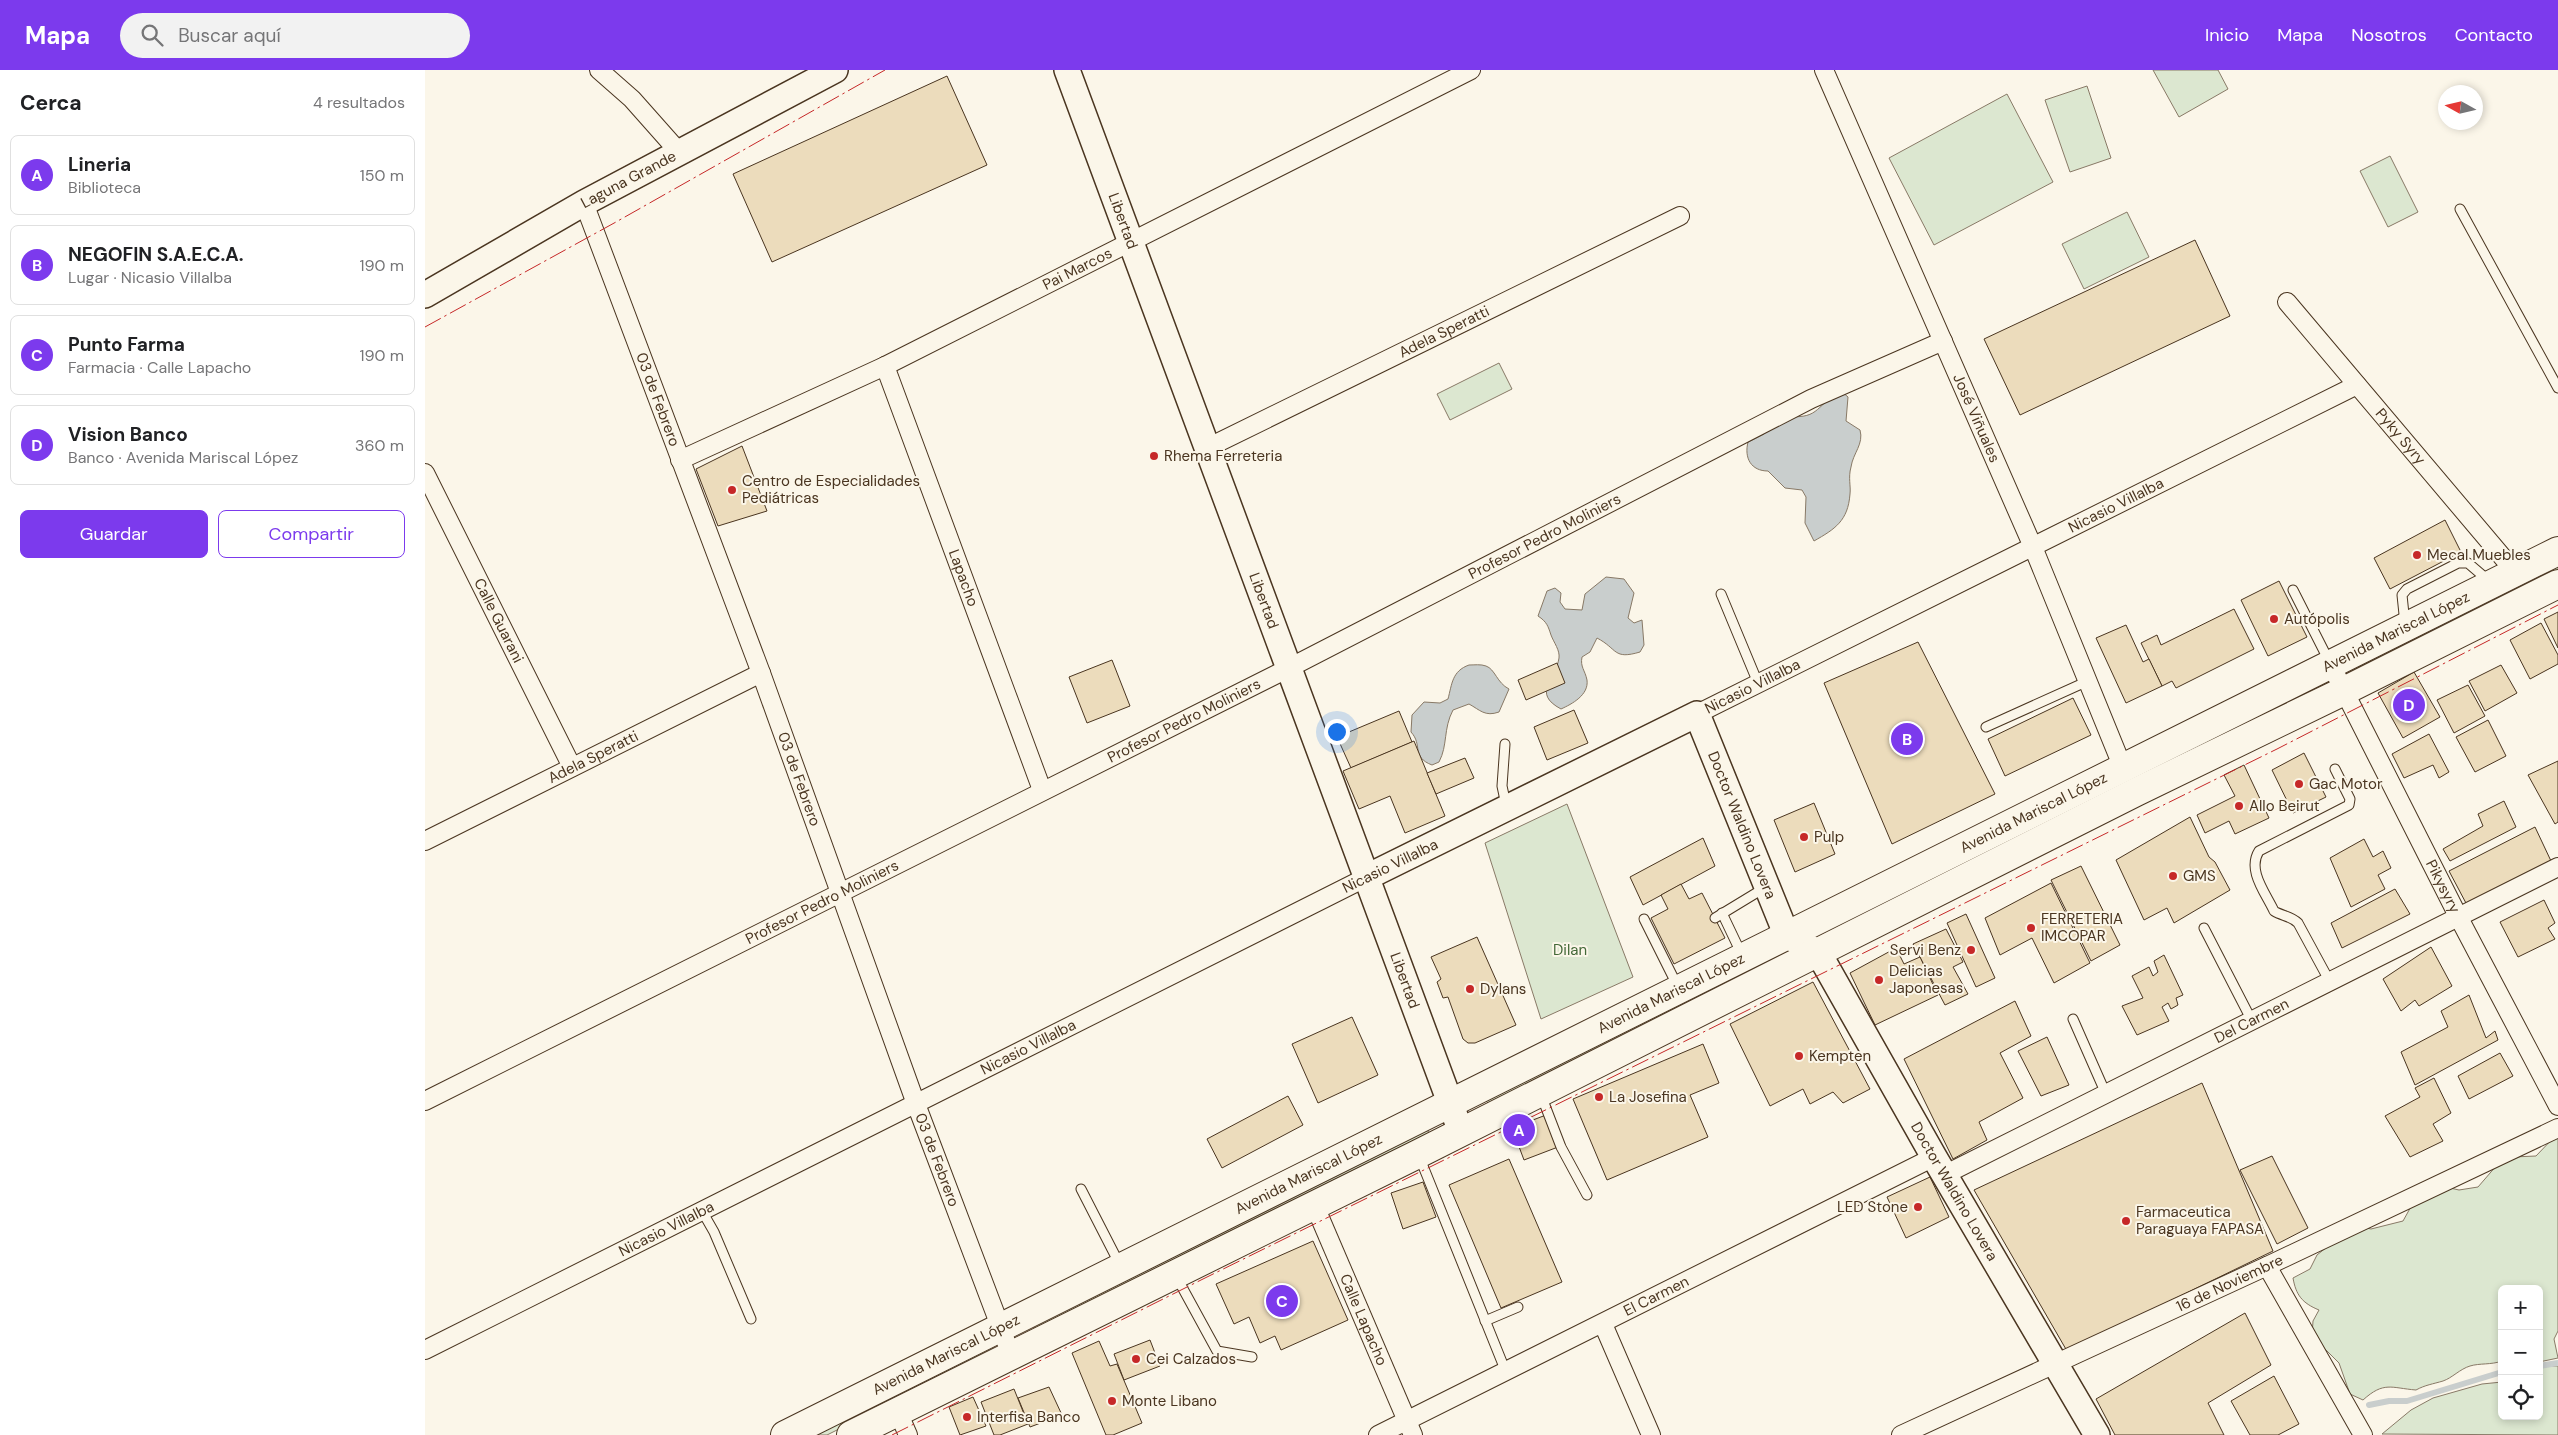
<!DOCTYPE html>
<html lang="es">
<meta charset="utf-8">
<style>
body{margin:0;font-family:"DM Sans",sans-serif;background:#f2f2f2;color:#202124}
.controls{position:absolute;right:15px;bottom:15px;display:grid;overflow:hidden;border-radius:8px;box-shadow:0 2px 8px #0003}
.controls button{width:45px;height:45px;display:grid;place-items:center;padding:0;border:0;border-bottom:1px solid #e0e0e0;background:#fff;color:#202124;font:25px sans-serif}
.compass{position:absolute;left:2013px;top:15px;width:45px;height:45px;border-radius:50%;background:#fff;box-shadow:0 2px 8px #0003;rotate:278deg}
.you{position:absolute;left:911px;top:661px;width:18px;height:18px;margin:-12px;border:4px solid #fff;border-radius:50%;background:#1a73e8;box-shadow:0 0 0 8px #1a73e833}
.badge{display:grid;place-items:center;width:32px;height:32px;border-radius:50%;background:#7c3aed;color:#fff;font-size:16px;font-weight:700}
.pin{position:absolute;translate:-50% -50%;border:2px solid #fff;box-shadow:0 1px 5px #0006}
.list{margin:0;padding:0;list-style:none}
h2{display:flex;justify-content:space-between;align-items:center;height:65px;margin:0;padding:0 20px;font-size:21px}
h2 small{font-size:16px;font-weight:400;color:#757577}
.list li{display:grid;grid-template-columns:32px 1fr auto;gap:15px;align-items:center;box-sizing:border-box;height:80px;margin:0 10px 10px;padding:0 10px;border:1px solid #e0e0e0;border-radius:8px}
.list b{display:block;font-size:19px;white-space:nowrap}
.list p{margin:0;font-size:16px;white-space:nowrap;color:#757577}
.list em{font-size:16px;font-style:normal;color:#757577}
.actions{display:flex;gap:10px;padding:15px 20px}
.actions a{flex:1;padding:11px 0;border:1px solid #7c3aed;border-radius:8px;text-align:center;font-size:18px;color:#7c3aed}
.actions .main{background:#7c3aed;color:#fff}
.icon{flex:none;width:28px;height:28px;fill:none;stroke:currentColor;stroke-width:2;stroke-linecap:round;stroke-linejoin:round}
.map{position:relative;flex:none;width:2133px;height:1365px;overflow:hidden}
header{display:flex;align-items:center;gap:30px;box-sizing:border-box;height:70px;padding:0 25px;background:#7c3aed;color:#fff}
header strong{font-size:24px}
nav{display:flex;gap:28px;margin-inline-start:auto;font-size:18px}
.search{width:350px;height:45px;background:#f2f2f2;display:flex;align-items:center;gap:12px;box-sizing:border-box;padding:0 18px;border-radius:28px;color:#757577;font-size:19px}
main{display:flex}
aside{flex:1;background:#fff}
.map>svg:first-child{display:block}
.green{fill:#dce7d0;stroke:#887966}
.water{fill:#c9cecd;stroke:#887966}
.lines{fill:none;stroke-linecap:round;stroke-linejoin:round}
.stream{stroke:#c9cecd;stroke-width:6}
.building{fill:#ecdcbc;stroke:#4a3520}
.service-casing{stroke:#4a3520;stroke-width:11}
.minor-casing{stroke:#4a3520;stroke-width:20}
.secondary-casing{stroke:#4a3520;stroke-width:28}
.trunk-casing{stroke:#4a3520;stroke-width:30}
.service{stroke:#fbf6e9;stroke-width:9}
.minor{stroke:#fbf6e9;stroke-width:18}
.secondary{stroke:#fbf6e9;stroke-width:25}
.trunk{stroke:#fbf6e9;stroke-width:28}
.power{stroke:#c62828;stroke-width:1;stroke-dasharray:18 4 2.5 4;stroke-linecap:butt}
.poi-dot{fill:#c62828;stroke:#fbf6e9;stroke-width:2}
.labels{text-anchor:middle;stroke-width:4;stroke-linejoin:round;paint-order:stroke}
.street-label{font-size:15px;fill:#4a3520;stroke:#fbf6e9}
.poi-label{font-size:15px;fill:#4a3520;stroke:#fbf6e9;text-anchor:start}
.park-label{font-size:15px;fill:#436837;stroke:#fbf6e9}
</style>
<header>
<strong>Mapa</strong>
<div class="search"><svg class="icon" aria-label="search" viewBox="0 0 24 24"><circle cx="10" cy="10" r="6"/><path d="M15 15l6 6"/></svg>Buscar aquí</div>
<nav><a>Inicio</a><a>Mapa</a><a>Nosotros</a><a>Contacto</a></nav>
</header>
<main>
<aside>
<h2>Cerca<small>4 resultados</small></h2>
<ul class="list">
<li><span class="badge">A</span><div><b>Lineria</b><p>Biblioteca</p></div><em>150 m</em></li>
<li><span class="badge">B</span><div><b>NEGOFIN S.A.E.C.A.</b><p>Lugar · Nicasio Villalba</p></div><em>190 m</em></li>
<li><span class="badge">C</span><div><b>Punto Farma</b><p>Farmacia · Calle Lapacho</p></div><em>190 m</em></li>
<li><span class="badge">D</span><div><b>Vision Banco</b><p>Banco · Avenida Mariscal López</p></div><em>360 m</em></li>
</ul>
<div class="actions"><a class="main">Guardar</a><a>Compartir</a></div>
</aside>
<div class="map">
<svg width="2133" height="1365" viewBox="0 0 2133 1365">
<rect width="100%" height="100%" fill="#fbf6e9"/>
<g class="green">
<path d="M1728,0H1793L1803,19L1754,47Z"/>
<path d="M1662,16L1686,88L1645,102L1620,30Z"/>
<path d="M1582,24L1628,112L1509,175L1464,88Z"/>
<path d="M1965,86L1993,142L1963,157L1935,101Z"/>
<path d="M1702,142L1724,187L1659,219L1637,174Z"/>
<path d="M1074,293L1087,319L1025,350L1012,324Z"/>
<path d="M2133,493V502L1935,598L1934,594Z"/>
<path d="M1142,734L1208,907L1116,949L1060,773Z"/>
<path d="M1358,883V886L1064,1034L1061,1031Z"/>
<path d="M1002,1058L1004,1064L610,1259L608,1256Z"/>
<path d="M2133,1063V1261L2129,1269L2133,1288L2114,1292V1219H2077V1291C2066,1295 2055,1293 2045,1296C2035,1299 2027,1308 2018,1311C2008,1314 2000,1315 1991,1320C1966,1318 1959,1311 1938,1330L1925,1324L1914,1293L1887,1266L1888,1251L1894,1240C1877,1233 1871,1225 1868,1208L1885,1199L1892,1185L1929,1155L1946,1159L1978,1151L1993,1124L2012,1115L2034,1120L2053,1117L2072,1095L2088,1087L2111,1086Z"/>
<path d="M568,1276V1282L402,1365H385Z"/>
<path d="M2119,1296H2133V1365L1957,1364L1986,1340L2008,1328L2057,1314L2077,1312V1346H2114V1298Z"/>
</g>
<g class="water">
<path d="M1416,321L1423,327L1421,351L1435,360C1439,374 1428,383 1426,397C1423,408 1426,416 1425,424C1423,451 1410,459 1389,471L1380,453L1381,427L1377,420L1360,418L1343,401C1326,401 1319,388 1323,372L1339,364L1356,346C1396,350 1387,338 1416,321Z"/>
<path d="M1181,507L1199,509L1209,523L1203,548L1209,553L1217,550L1219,575L1215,582C1188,590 1193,579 1172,568L1165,582L1157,587C1155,597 1160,600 1162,610C1164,625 1147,634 1136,639C1106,623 1131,609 1134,588C1135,580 1129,573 1126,565C1123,556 1122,552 1113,546L1122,521L1130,518L1136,523L1135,532L1140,539L1157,540L1160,524Z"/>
<path d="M1044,595C1049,595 1056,594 1061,596C1070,599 1072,613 1084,619L1074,642C1060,647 1055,640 1044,634L1028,640C1018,659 1023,675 1014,692L1007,695C986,687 998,675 986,662L987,645L999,632L1015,633L1023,629C1027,614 1027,601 1044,595Z"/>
</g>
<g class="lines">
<g class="stream">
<path d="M2114,1296L2133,1293"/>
<path d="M1944,1335L1964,1331H1982L2077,1302"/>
</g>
</g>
<g class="building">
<path d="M522,6L562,95L347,192L308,104Z"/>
<path d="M1770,170L1805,246L1595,345L1559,269Z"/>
<path d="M317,376L342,441L293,456L271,399Z"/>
<path d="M2020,450L2036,482L1965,519L1949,488Z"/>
<path d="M1854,511L1882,567L1843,586L1816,530Z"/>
<path d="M1809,539L1829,579L1751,618L1747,611L1737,616L1716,573L1732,565L1736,575Z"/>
<path d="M2133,542V578L2119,549Z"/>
<path d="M2116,553L2133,585V594L2105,609L2085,570Z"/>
<path d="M1701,555L1718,592L1724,589L1737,616L1701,633L1671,568Z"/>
<path d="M1493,572L1570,724L1467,774L1399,613Z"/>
<path d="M687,590L705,636L662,653L644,607Z"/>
<path d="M1132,593L1140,613L1101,630L1093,610Z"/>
<path d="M2076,595L2092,623L2060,641L2044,611Z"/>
<path d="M1989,602L2015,647L1978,668L1953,623Z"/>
<path d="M2043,615L2060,646L2029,663L2012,630Z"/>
<path d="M1648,628L1666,665L1580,706L1563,669Z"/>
<path d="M1149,640L1163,673L1122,690L1109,657Z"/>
<path d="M974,641L987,672L926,698L912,667Z"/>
<path d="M2063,650L2081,686L2050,702L2031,667Z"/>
<path d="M2004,664L2024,702L2014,708L2008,695L1979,708L1967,684Z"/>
<path d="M989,671L1020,746L980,763L965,726L934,739L918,701Z"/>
<path d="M1879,683L1901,727L1868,743L1847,700Z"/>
<path d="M1040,688L1049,708L1011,724L1002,703Z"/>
<path d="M2133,691V752L2130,754L2103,705Z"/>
<path d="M1819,695L1844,748L1810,764L1804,751L1780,763L1772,745L1810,726L1799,705Z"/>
<path d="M2079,731L2091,757L2025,791L2018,779L2058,756L2053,744Z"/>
<path d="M1389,733L1410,784L1370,802L1349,750Z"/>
<path d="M1765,747L1784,787L1790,792L1805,820L1749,853L1742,838L1719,850L1691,790Z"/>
<path d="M2110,757L2126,791L2042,835L2024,801Z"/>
<path d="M1278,768L1290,796L1218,835L1205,807Z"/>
<path d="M1939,769L1948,787L1958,781L1966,798L1953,805L1960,819L1926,837L1905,788Z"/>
<path d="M1656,796L1695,875L1666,891L1626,810Z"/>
<path d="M1626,813L1665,893L1629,913L1607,868L1575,885L1560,848Z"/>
<path d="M1256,814L1264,829L1277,823L1300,868L1249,894L1226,848L1243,839L1236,825Z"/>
<path d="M1970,819L1985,844L1917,878L1906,853Z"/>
<path d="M2119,830L2130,853L2123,858L2130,869L2093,887L2075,852Z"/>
<path d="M1541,844L1570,908L1551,917L1522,853Z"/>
<path d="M1521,859L1538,892L1528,897L1543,924L1520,935L1488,874Z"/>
<path d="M1052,867L1091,955L1050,973H1043L1038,969L1023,927L1018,928L1012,912L1016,909L1006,887Z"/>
<path d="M2006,877L2027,916L1994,936L1990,930L1976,941L1958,909Z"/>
<path d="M1471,878L1479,894L1495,887L1513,925L1450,955L1425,903Z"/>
<path d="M1739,885L1758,925L1751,928L1753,935L1746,939L1743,933L1737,937L1744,951L1712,965L1697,936L1718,928L1707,906L1724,897L1728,906L1733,902L1729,891Z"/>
<path d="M1388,912L1445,1019L1418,1033L1408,1022L1385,1034L1378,1019L1345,1036L1305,954Z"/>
<path d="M2044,925L2061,968L2070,961L2073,970L1990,1015L1976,982L2023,957L2016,941Z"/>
<path d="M1590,931L1606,966L1575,983L1598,1028L1554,1052L1562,1070L1528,1089L1479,989Z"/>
<path d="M927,947L953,1005L893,1033L867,974Z"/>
<path d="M1622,967L1644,1015L1616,1026L1593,981Z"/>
<path d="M1278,974L1294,1013L1265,1025L1283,1067L1182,1110L1148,1029Z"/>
<path d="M2075,983L2088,1006L2044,1029L2033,1006Z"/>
<path d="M2009,1008L2026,1043L2008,1054L2018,1071L1985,1087L1960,1046L1995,1027L1990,1018Z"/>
<path d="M1777,1013L1848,1181L1642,1281L1549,1120Z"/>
<path d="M863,1026L878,1055L797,1098L782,1069Z"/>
<path d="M1121,1045L1133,1077L1099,1090L1087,1058Z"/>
<path d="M1847,1086L1883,1158L1852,1174L1815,1100Z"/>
<path d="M1084,1089L1137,1212L1076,1238L1024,1115Z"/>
<path d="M1505,1107L1524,1147L1481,1168L1462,1127Z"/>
<path d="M998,1112L1011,1147L978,1159L966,1123Z"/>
<path d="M888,1171L923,1250L856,1280L850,1266L835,1273L824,1247L809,1254L791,1214Z"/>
<path d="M1820,1243L1846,1295L1783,1333L1799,1365H1690L1671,1329Z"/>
<path d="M725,1270L735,1296L699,1310L689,1284Z"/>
<path d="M674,1271L685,1296L692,1294L717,1353L688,1365H681L647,1283Z"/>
<path d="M1849,1306L1874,1354L1853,1365H1825L1806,1331Z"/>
<path d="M624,1317L637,1345L605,1357L593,1328Z"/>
<path d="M589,1319L603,1354L575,1365H569L556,1332Z"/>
<path d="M548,1327L561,1356L535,1365L524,1337Z"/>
</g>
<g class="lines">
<defs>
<g id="service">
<path d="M2035,139L2133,318"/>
<path d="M1868,520L1904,591"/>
<path d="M1296,524L1333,613"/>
<path d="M1980,554L1977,525L1982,519L2033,493H2043L2064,511"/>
<path d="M1561,657L1663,611"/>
<path d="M1080,674L1077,716L1081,735"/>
<path d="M1297,843L1317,885"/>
<path d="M1290,848L1341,817"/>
<path d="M1219,849L1253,917"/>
<path d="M1779,858L1827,951"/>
<path d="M1905,912L1873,853C1866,846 1857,846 1849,841C1840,822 1822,800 1834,781L1924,735L1925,729L1910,699"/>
<path d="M1648,949L1681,1024"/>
<path d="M1116,1025L1136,1077L1162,1125"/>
<path d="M994,1086L1081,1302"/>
<path d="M656,1119L695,1195"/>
<path d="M277,1141L289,1162L326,1249"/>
<path d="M751,1206L792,1281L827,1287"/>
<path d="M1060,1251L1093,1237"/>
</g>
<g id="minor">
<path d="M174,0L207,29L254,82"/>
<path id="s1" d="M1399,0L1608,477L1698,698"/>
<path id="s2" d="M159,133L336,603L491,1034L586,1285"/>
<path id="s3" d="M1862,232L2091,503"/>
<path id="s4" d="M460,296L617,720"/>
<path id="s5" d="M782,378L1255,146"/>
<path id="s6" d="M255,390L460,296L1046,0"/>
<path id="s7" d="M0,403L147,697"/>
<path id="s8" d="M1906,595L2034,848L2133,1036"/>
<path id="s9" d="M1272,644L1932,315"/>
<path id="s10" d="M0,771L336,603"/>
<path id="s11" d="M0,1031L864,598L1386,329L1518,271"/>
<path id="s12" d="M1519,1105L2133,797"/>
<path id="s13" d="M889,1134L988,1365"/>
<path d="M1842,1196L1938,1365"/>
<path d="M1178,1254L1226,1365"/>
<path id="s14" d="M0,1280L942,807"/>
<path d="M473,1342L483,1365"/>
<path id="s15" d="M953,1365L1509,1087"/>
<path id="s16" d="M1476,1365L1842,1196L2133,1058"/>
</g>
<g id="secondary">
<path id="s17" d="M642,0L1036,1062"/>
<path id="s18" d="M0,225L159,133L410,0"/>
<path id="s19" d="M942,807L1272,644L1362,866L1393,882L1509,1087L1672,1365"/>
</g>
<g id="trunk">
<path id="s20" d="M360,1365L2133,481"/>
<path d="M426,1365L993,1084L1711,722L1919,621L2133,514"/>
</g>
</defs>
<use href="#service" class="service-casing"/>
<use href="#minor" class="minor-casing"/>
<use href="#secondary" class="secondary-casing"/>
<use href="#trunk" class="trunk-casing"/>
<use href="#service" class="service"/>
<use href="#minor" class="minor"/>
<use href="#secondary" class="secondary"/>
<use href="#trunk" class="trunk"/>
<g class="power">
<path d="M0,257L191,152L460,0"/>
<path d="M467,1365L778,1209L1852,679L2133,535"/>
</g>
</g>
<g class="poi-dot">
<circle cx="729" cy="386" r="5"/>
<circle cx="307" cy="420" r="5"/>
<circle cx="1992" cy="485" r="5"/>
<circle cx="1849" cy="549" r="5"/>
<circle cx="1874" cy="714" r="5"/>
<circle cx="1814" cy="736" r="5"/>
<circle cx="1379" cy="767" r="5"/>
<circle cx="1748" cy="806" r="5"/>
<circle cx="1606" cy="858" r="5"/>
<circle cx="1546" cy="880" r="5"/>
<circle cx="1454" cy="910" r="5"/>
<circle cx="1045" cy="919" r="5"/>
<circle cx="1374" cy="986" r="5"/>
<circle cx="1174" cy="1027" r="5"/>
<circle cx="1493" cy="1137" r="5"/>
<circle cx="1701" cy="1151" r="5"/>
<circle cx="711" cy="1289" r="5"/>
<circle cx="687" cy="1331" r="5"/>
<circle cx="542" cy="1347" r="5"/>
</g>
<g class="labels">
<g class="street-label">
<text dy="5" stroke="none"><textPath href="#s18" startOffset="234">Laguna Grande</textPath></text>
<text dy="5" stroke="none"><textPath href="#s17" startOffset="161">Libertad</textPath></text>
<text dy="5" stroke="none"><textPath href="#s6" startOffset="441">Pai Marcos</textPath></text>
<text dy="5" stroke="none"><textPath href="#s5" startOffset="264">Adela Speratti</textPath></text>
<text dy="5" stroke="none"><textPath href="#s2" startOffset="210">03 de Febrero</textPath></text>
<text dy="5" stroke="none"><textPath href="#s1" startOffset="380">José Viñuales</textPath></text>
<text dy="5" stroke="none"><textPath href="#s3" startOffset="176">Pyky Syry</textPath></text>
<text dy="5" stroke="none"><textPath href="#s9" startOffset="468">Nicasio Villalba</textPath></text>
<text dy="5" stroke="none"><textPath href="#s11" startOffset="1254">Profesor Pedro Moliniers</textPath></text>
<text dy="5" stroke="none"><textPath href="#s4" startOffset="226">Lapacho</textPath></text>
<text dy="5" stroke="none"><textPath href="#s17" startOffset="566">Libertad</textPath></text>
<text dy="5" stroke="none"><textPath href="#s7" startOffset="165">Calle Guarani</textPath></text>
<text dy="5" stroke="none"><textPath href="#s20" startOffset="1800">Avenida Mariscal López</textPath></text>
<text dy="5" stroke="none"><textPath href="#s9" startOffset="62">Nicasio Villalba</textPath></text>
<text dy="5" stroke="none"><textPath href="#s11" startOffset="849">Profesor Pedro Moliniers</textPath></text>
<text dy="5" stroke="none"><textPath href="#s10" startOffset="188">Adela Speratti</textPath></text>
<text dy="5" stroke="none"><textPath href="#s2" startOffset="615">03 de Febrero</textPath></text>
<text dy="5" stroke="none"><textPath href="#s20" startOffset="1395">Avenida Mariscal López</textPath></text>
<text dy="5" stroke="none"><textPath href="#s19" startOffset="488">Doctor Waldino Lovera</textPath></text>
<text transform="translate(965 796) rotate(-26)" y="5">Nicasio Villalba</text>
<text dy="5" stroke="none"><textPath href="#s8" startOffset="248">Pikysyry</textPath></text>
<text dy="5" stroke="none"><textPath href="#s11" startOffset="444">Profesor Pedro Moliniers</textPath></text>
<text dy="5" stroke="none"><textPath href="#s17" startOffset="971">Libertad</textPath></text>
<text dy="5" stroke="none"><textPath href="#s20" startOffset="990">Avenida Mariscal López</textPath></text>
<text dy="5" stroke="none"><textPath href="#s12" startOffset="344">Del Carmen</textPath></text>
<text dy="5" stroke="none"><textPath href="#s14" startOffset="675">Nicasio Villalba</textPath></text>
<text dy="5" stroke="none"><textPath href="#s2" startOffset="1020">03 de Febrero</textPath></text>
<text dy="5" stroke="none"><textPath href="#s20" startOffset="585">Avenida Mariscal López</textPath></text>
<text dy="5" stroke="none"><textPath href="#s19" startOffset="918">Doctor Waldino Lovera</textPath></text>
<text dy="5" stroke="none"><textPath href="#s14" startOffset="270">Nicasio Villalba</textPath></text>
<text dy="5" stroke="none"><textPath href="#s16" startOffset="362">16 de Noviembre</textPath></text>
<text dy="5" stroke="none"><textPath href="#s15" startOffset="311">El Carmen</textPath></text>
<text dy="5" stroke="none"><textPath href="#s13" startOffset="126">Calle Lapacho</textPath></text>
<text dy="5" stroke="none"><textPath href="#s20" startOffset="180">Avenida Mariscal López</textPath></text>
</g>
<g class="poi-label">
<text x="739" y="391">Rhema Ferreteria</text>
<text x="317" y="416">Centro de Especialidades<tspan x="317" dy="17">Pediátricas</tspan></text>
<text x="2002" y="490">Mecal Muebles</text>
<text x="1859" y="554">Autópolis</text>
<text x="1884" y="719">Gac Motor</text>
<text x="1824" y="741">Allo Beirut</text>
<text x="1389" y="772">Pulp</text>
<text x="1758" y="811">GMS</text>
<text x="1616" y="854">FERRETERIA<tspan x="1616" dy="17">IMCOPAR</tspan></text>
<text x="1536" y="885" text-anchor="end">Servi Benz</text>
<text x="1464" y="906">Delicias<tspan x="1464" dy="17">Japonesas</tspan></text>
<text x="1055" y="924">Dylans</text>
<text x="1384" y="991">Kempten</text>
<text x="1184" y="1032">La Josefina</text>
<text x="1483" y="1142" text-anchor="end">LED Stone</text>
<text x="1711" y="1147">Farmaceutica<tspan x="1711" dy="17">Paraguaya FAPASA</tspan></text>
<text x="721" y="1294">Cei Calzados</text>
<text x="697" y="1336">Monte Libano</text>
<text x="552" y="1352">Interfisa Banco</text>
</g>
<g class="park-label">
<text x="1145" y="885">Dilan</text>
</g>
</g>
</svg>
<div class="controls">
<button>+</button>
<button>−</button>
<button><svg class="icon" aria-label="locate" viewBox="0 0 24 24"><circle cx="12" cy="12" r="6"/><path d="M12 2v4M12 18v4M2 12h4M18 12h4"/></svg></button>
</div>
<svg class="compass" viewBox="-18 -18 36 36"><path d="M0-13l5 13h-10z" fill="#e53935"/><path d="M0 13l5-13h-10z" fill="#757577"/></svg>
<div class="you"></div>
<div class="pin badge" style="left:1094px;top:1060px">A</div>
<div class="pin badge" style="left:1482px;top:669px">B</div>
<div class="pin badge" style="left:857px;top:1231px">C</div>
<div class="pin badge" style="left:1984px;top:635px">D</div>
</div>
</main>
